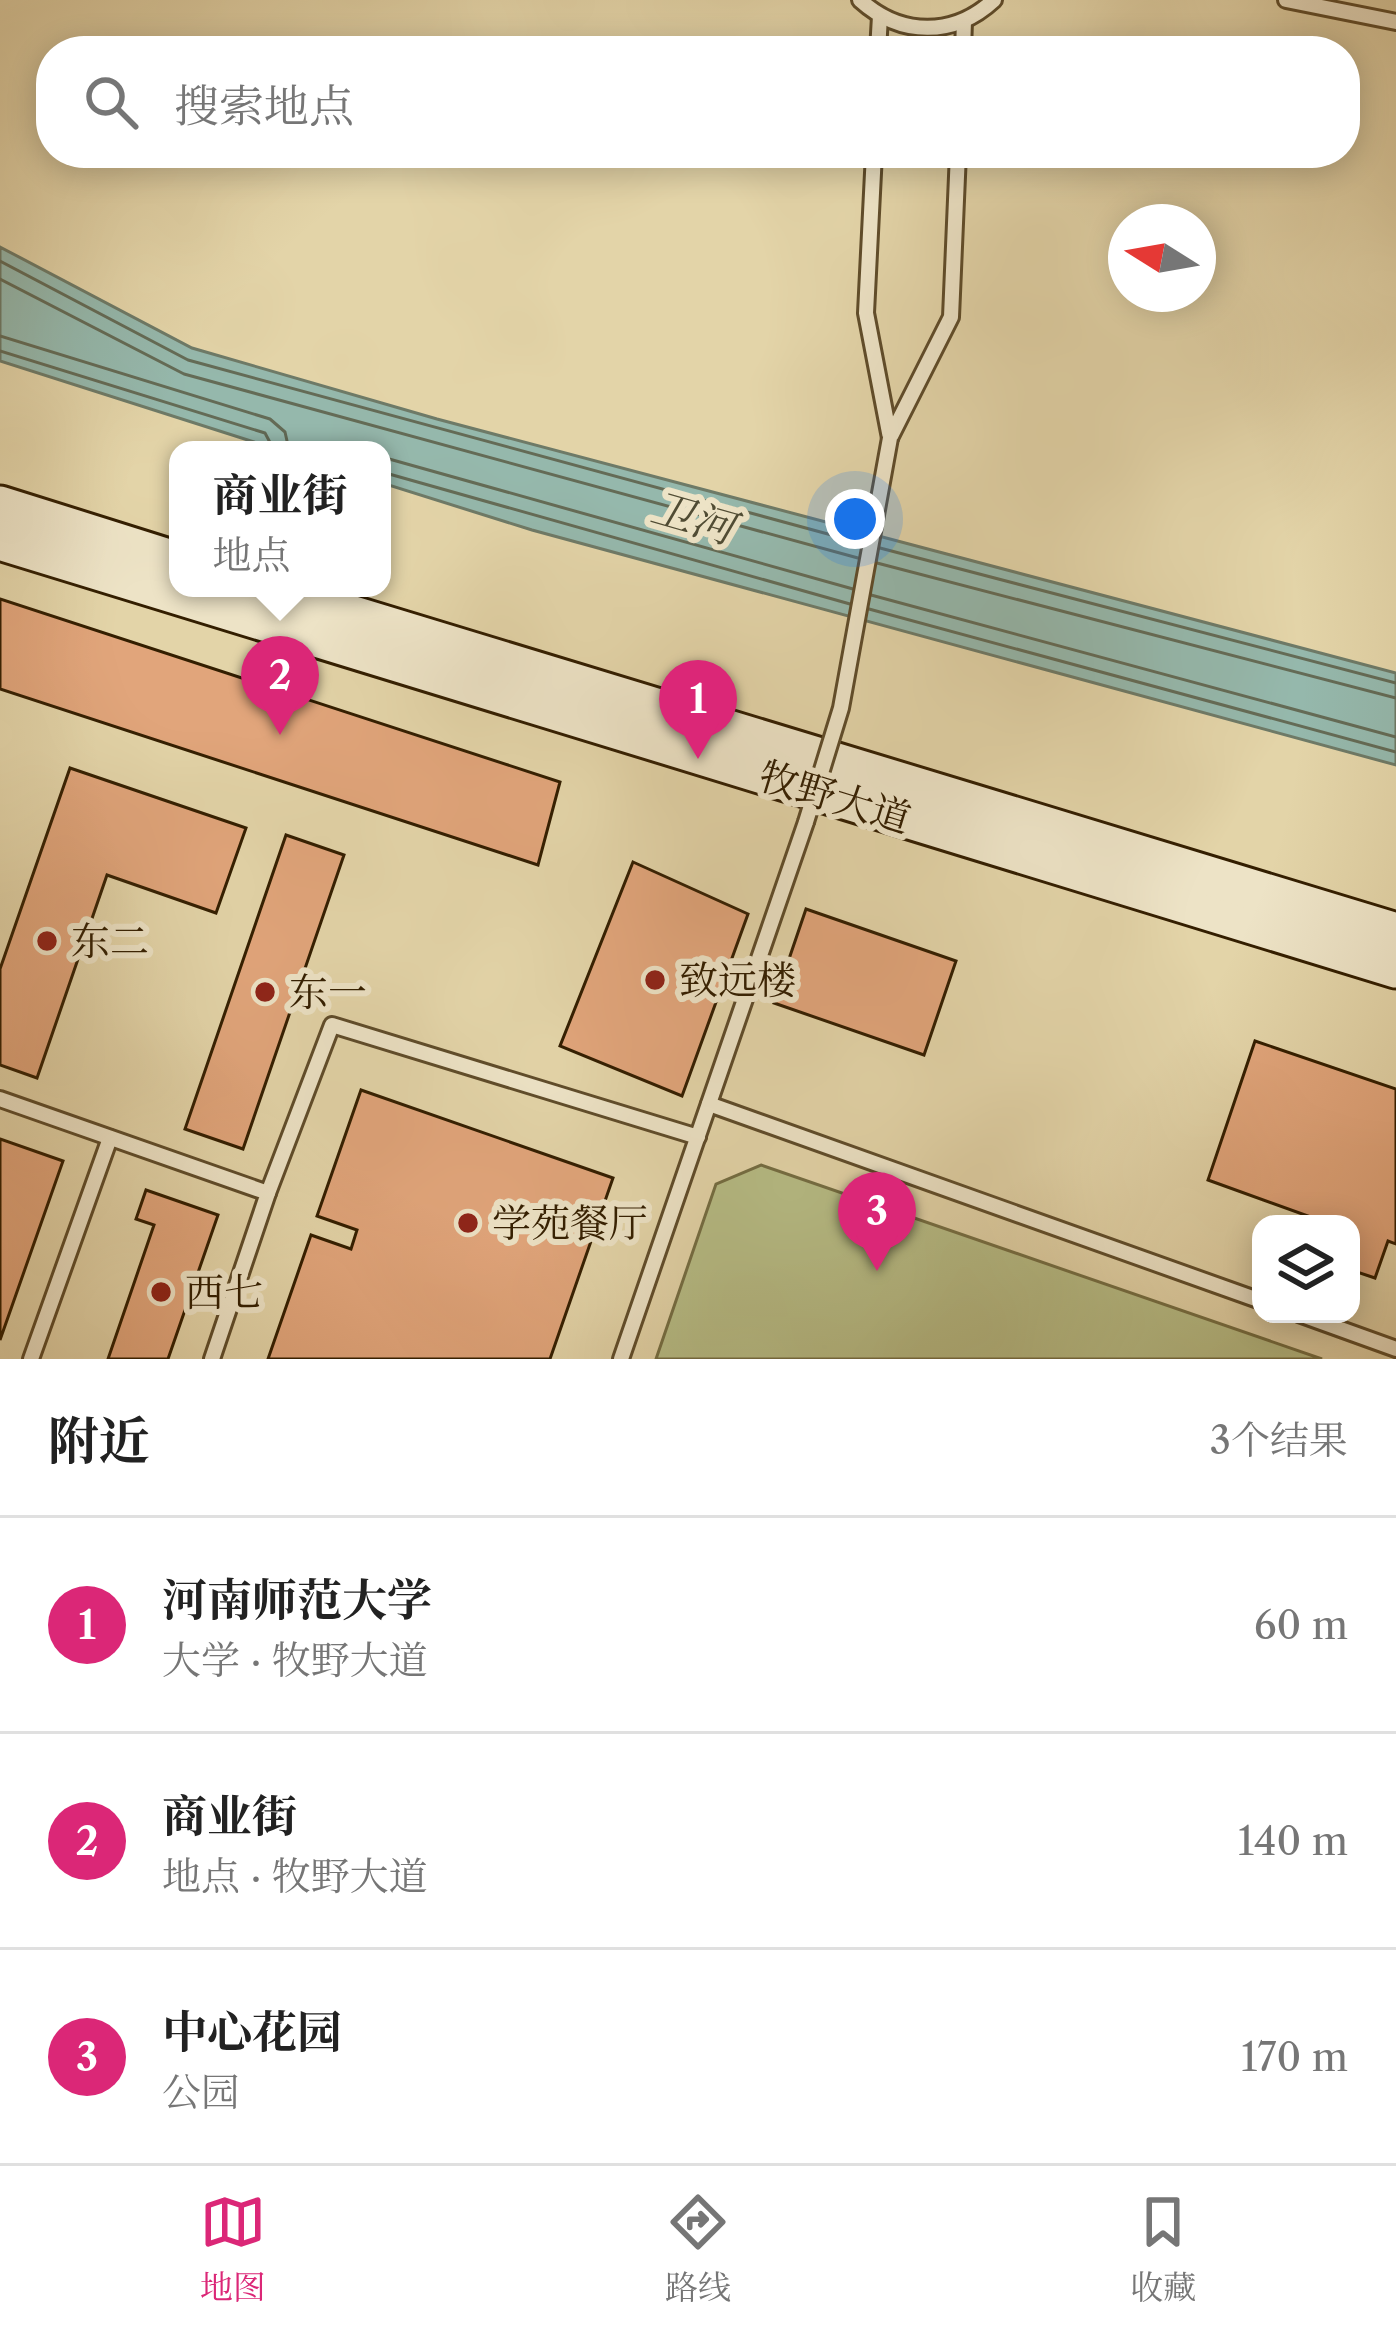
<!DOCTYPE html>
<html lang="zh">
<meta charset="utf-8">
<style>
body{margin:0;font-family:"Libre Caslon Text","Noto Serif SC",serif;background:#f6f6f6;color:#222}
.controls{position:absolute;right:36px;bottom:36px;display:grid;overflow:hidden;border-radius:24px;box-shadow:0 6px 30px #0003}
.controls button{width:108px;height:108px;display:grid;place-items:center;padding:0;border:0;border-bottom:3px solid #e0e0e0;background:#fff;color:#222;font:60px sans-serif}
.compass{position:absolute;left:1108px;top:204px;width:108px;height:108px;border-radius:50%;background:#fff;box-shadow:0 6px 30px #0003;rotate:281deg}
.you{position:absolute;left:855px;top:519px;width:42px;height:42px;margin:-30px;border:9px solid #fff;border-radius:50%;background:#1a73e8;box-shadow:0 0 0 18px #1a73e833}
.badge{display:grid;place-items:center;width:78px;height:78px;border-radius:50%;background:#db2777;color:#fff;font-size:39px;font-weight:700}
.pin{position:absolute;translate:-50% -99px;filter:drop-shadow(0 3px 6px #0008)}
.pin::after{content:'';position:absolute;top:63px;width:42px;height:36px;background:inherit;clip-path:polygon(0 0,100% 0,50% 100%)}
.popup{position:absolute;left:169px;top:441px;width:222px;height:156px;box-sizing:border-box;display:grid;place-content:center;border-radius:24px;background:#fff;filter:drop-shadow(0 3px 9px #0005);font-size:39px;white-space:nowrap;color:#767676}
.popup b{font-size:45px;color:#222}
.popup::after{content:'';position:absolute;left:50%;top:100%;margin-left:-24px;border:24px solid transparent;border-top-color:#fff}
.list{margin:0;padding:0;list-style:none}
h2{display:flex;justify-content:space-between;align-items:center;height:156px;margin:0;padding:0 48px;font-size:51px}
h2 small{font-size:39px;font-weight:400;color:#767676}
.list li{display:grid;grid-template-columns:78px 1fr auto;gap:36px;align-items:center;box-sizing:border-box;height:216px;padding:0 48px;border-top:3px solid #e0e0e0}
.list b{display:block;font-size:45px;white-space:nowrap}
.list p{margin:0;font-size:39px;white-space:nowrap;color:#767676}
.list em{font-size:39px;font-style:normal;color:#767676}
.icon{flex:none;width:66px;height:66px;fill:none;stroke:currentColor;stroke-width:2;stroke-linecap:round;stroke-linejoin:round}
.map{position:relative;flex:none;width:1396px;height:1359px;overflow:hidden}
.search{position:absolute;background:#fff;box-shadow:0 6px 30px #0003;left:36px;right:36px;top:36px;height:132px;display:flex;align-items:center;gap:30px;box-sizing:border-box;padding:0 42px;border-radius:48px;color:#767676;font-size:45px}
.sheet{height:804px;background:#fff}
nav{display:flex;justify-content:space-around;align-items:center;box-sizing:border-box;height:168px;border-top:3px solid #e0e0e0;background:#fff;font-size:33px;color:#767676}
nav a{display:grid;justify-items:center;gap:6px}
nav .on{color:#db2777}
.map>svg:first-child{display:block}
.green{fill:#b6bc85;stroke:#746d42;stroke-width:3}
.water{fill:#95b8ac;stroke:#6e7a67;stroke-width:3}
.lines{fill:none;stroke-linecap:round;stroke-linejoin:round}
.shore{stroke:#646b56;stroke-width:3}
.building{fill:#e1a57b;stroke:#331e00;stroke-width:3}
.lane-casing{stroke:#5f4c2a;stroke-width:20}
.secondary-casing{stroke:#331e00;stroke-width:45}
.lane{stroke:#ede3c6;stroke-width:14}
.secondary{stroke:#ede3c6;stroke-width:39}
.lane-bridge-casing{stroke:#5f4c2a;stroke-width:20;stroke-linecap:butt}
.lane-bridge{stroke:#ede3c6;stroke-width:14}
.poi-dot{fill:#8f2418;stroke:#ede3c6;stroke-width:4.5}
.labels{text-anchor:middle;stroke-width:12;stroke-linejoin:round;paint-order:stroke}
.street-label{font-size:39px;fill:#331e00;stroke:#ede3c6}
.poi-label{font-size:39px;fill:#331e00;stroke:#ede3c6;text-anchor:start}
.water-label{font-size:42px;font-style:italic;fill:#504c34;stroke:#ede3c6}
</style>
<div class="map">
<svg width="1396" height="1359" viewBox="0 0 1396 1359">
<rect width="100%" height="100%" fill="#e3d4a8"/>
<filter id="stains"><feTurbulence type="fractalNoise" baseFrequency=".00167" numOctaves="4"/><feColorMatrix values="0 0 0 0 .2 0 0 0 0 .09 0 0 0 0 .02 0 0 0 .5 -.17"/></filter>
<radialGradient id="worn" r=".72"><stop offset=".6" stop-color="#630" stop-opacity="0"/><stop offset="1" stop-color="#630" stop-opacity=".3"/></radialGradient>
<path class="green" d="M761,1165L1322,1359H656L716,1184Z"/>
<path class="water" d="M0,247L192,348L437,419L1396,673V765L532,530L382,483V450H279L0,361Z"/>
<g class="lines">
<g class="shore">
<path d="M0,261L188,360L861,543"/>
<path d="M0,279L184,374L858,558"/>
<path d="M0,336L270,419L285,432L289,450"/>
<path d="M0,351L265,433L274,450"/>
<path d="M382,457L853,589"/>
<path d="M382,472L850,604"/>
<path d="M880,548L1396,683"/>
<path d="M877,563L1396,698"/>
<path d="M871,595L1396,737"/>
<path d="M869,609L1396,752"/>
</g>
</g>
<g class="building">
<path d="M0,599L560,782L538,865L0,689Z"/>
<path d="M70,768L246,828L216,913L107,875L37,1078L0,1065V969Z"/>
<path d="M286,835L344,855L243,1149L185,1129Z"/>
<path d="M633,862L748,914L682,1096L560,1046Z"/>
<path d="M806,909L956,961L924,1055L774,1003Z"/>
<path d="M1255,1041L1396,1089V1244L1388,1241L1375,1278L1351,1270V1224H1330L1208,1180Z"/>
<path d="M361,1090L613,1178L550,1359H268L311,1235L351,1249L357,1230L317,1216Z"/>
<path d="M0,1139L63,1161L0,1340Z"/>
<path d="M146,1190L218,1215L168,1359H108L154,1225L136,1219Z"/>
</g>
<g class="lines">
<defs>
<g id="lane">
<path d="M860,0C901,37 954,37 994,0"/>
<path d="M1286,0L1396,22"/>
<path d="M878,51L880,16"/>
<path d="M963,51L964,21"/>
<path d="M874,153L866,313L890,438"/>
<path d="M890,438L951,317L958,153"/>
<path d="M0,1099L268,1193L212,1359"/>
<path d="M709,1104L1261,1301"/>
<path d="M268,1193L332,1025L698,1137"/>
<path d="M1299,1314L1396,1349"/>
<path d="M31,1359L110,1138"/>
<path d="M621,1359L806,822"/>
</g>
<g id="secondary">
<path d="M0,506L178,562"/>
<path d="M0,540L1396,968"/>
<path d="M261,588L1396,933"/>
</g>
</defs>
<use href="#lane" class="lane-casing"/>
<use href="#secondary" class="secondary-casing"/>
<use href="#lane" class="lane"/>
<use href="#secondary" class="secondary"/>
<defs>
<path id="lane-bridge" d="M806,822L841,708L890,438"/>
</defs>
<use href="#lane-bridge" class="lane-bridge-casing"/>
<use href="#lane-bridge" class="lane-bridge"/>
</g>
<g class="poi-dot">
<circle cx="47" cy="941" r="12"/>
<circle cx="655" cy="980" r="12"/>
<circle cx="265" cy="992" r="12"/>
<circle cx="468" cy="1223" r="12"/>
<circle cx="161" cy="1292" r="12"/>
</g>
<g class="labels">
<g class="street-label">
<text transform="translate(835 797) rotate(17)" y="14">牧野大道</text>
</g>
<g class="poi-label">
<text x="71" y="955">东二</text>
<text x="679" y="994">致远楼</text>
<text x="289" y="1006">东一</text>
<text x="492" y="1237">学苑餐厅</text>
<text x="185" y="1306">西七</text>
</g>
<g class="water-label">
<text transform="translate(693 518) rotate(16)" y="15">卫河</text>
</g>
</g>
<rect width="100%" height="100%" filter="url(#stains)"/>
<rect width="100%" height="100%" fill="url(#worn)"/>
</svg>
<div class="controls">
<button><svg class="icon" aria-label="layers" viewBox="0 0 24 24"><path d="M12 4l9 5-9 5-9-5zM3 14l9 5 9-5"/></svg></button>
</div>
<svg class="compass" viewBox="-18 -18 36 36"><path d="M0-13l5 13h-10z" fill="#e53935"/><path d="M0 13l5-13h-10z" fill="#767676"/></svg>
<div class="you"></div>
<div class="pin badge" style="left:698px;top:759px">1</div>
<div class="pin badge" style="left:280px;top:735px">2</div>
<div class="popup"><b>商业街</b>地点</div>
<div class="pin badge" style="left:877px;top:1271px">3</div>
<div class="search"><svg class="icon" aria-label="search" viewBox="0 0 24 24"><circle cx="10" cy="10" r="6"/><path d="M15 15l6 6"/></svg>搜索地点</div>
</div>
<section class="sheet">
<h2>附近<small>3个结果</small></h2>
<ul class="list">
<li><span class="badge">1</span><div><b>河南师范大学</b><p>大学 · 牧野大道</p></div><em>60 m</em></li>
<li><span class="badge">2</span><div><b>商业街</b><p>地点 · 牧野大道</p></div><em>140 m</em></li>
<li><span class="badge">3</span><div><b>中心花园</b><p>公园</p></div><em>170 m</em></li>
</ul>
</section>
<nav>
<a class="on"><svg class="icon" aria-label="map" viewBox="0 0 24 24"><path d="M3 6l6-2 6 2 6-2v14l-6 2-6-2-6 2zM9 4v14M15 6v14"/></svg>地图</a>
<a><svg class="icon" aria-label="directions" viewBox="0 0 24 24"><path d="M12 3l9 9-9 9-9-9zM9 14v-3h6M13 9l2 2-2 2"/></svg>路线</a>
<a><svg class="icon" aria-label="saved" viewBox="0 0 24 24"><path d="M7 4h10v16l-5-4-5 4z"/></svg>收藏</a>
</nav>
